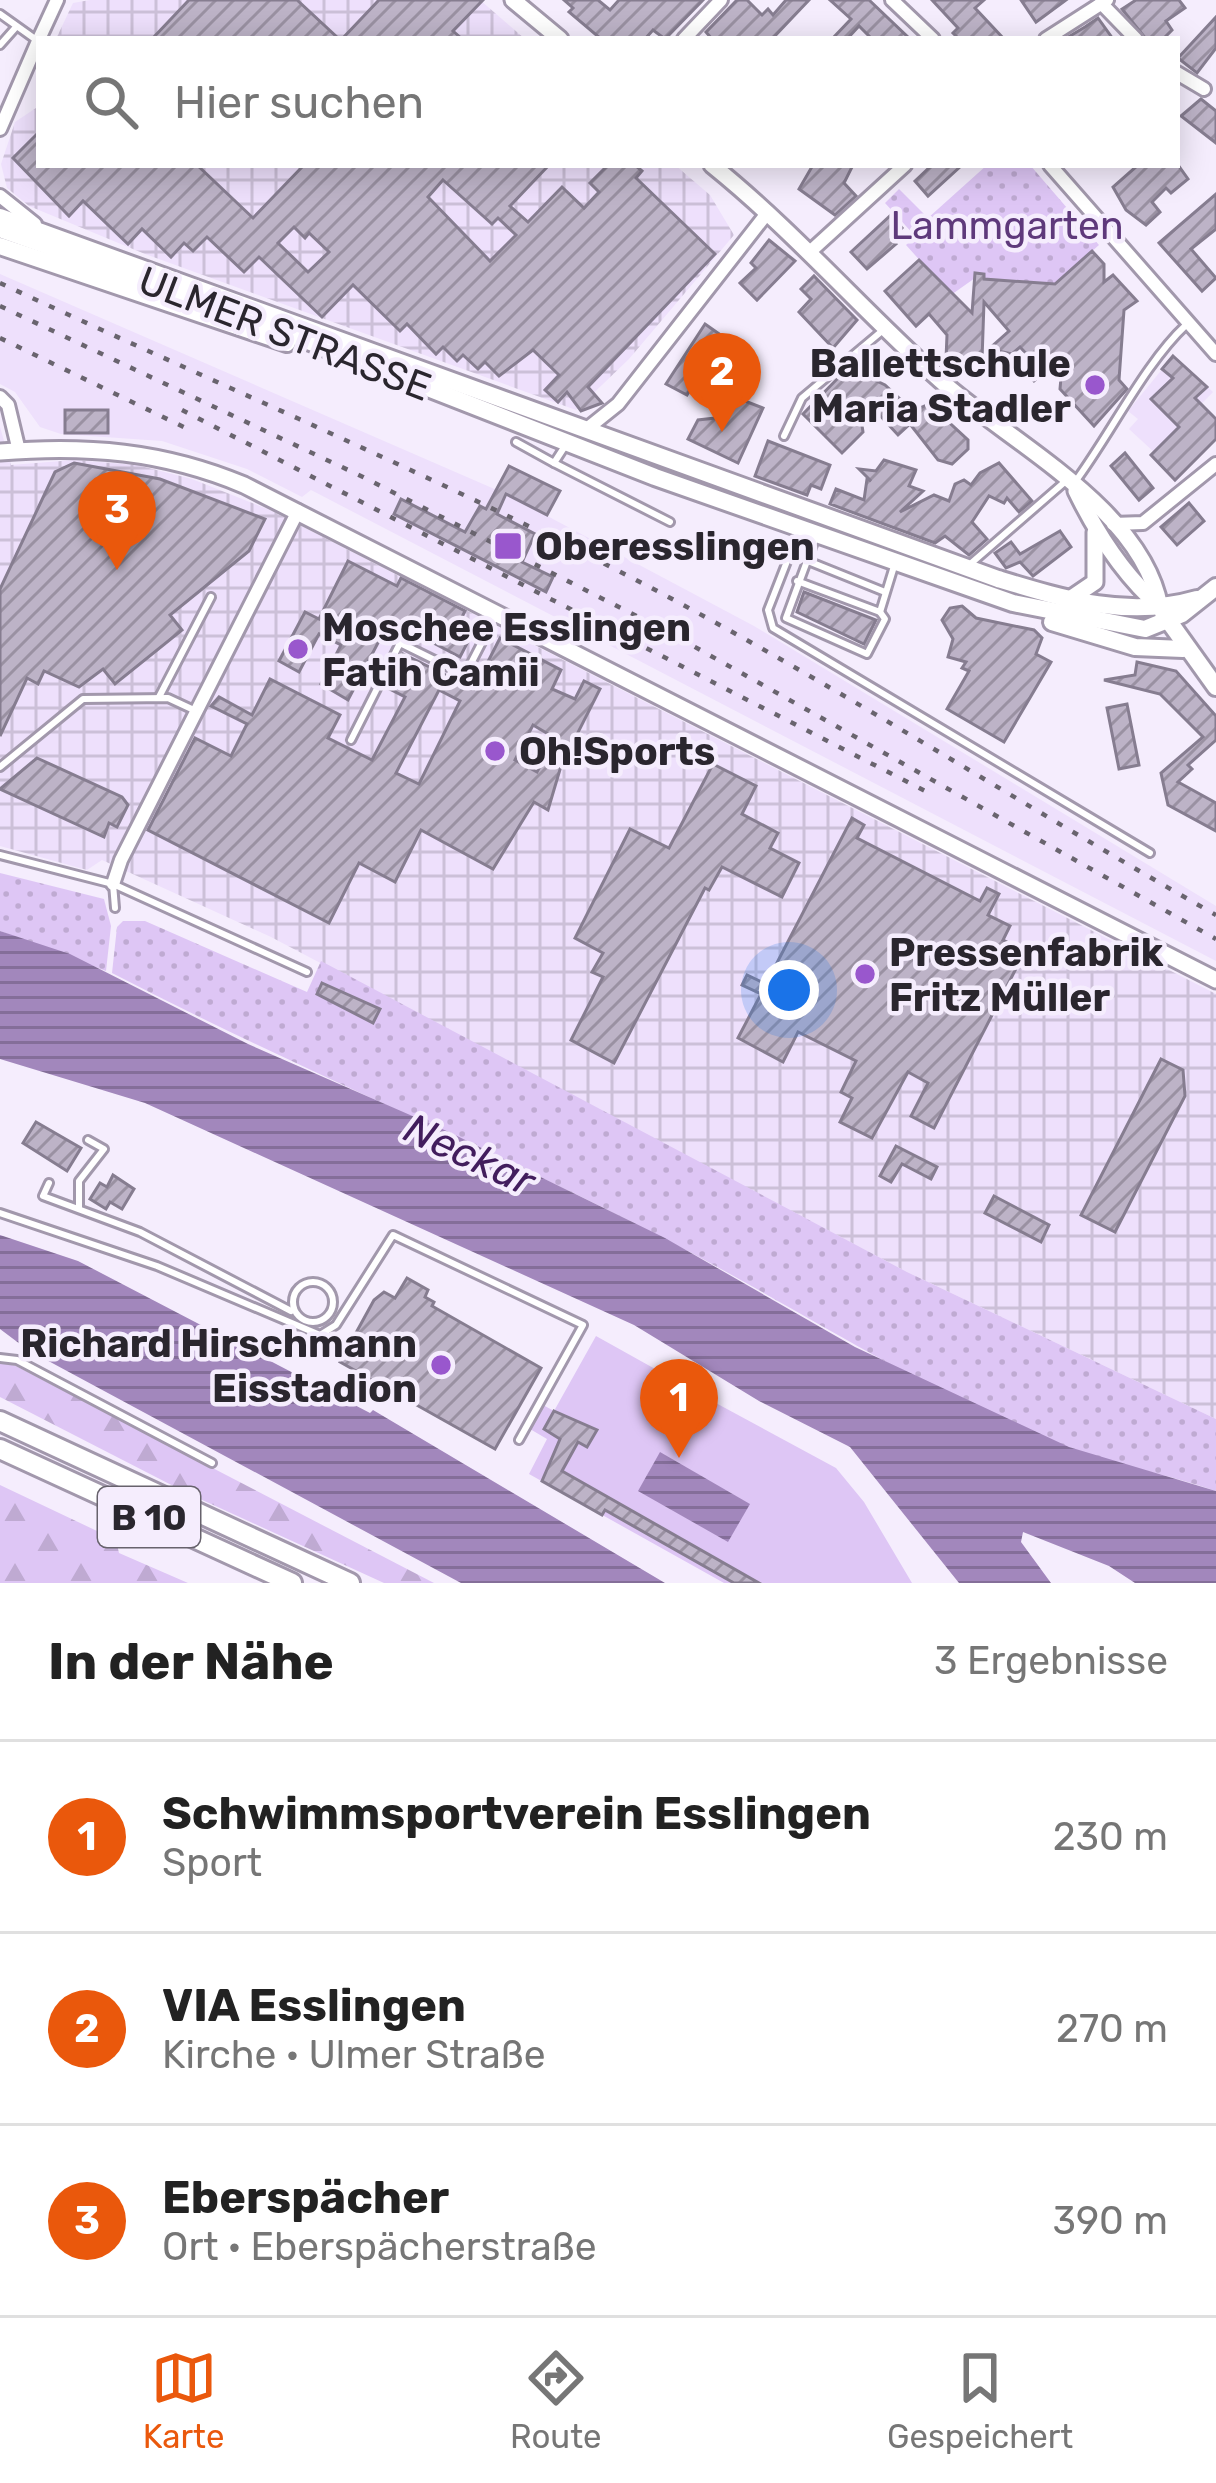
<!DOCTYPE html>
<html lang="de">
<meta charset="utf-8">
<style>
body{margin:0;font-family:Rubik,sans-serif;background:#f2f2f2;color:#222}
.you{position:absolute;left:789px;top:990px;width:42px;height:42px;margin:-30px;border:9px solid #fff;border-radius:50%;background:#1a73e8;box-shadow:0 0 0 18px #1a73e833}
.badge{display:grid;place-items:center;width:78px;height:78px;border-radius:50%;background:#ea580c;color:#fff;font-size:39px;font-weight:700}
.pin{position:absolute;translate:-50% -99px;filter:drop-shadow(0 3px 6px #0008)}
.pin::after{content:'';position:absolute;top:63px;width:42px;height:36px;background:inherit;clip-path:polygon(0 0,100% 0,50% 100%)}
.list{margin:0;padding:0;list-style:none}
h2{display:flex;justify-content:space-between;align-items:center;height:156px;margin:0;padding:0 48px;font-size:51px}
h2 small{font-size:39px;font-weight:400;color:#767676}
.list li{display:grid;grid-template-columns:78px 1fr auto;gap:36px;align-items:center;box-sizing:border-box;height:192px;padding:0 48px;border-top:3px solid #e0e0e0}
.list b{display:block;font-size:45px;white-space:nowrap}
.list p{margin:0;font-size:39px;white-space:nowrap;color:#767676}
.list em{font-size:39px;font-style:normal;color:#767676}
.icon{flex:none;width:66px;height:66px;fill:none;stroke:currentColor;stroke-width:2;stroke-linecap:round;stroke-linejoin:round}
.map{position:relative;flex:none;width:1216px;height:1583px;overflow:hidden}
.search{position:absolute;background:#fff;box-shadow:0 6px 30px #0003;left:36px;right:36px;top:36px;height:132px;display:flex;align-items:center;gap:30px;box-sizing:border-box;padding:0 42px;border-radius:0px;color:#767676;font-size:45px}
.sheet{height:732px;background:#fff}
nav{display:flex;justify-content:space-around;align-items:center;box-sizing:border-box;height:168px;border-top:3px solid #e0e0e0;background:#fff;font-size:33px;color:#767676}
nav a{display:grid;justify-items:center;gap:6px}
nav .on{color:#ea580c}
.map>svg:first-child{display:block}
.built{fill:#eee0fc}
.industrial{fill:url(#industrial-grid)}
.grass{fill:#dec6f5}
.forest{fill:url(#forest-firs)}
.park{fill:url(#park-dots)}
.water{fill:url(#water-rules)}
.building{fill:url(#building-hatch);stroke:#867d90;stroke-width:3;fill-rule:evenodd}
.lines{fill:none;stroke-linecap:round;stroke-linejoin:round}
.service-casing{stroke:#a298ac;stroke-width:12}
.minor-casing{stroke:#a298ac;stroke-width:18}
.tertiary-casing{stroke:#a298ac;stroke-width:21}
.secondary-casing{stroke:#a298ac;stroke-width:22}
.trunk-casing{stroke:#a298ac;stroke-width:24}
.service{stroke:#fff;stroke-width:6}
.minor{stroke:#fff;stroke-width:12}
.tertiary{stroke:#fff;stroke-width:15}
.secondary{stroke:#fff;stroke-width:16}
.trunk{stroke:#fff;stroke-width:18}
.rail{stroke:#69646e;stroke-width:4.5;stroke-dasharray:6 12;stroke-linecap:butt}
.poi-dot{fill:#9957cd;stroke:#f5edfd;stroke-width:4.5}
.labels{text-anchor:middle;stroke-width:9;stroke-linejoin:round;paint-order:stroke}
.shield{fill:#f5edfd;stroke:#67626c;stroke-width:3}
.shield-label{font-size:36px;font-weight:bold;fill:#2a262e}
.park-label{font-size:39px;fill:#5e397b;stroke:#f5edfd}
.street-label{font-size:39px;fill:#2a262e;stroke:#f5edfd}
.poi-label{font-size:39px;font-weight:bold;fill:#2a262e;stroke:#f5edfd;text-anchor:start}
.water-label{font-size:42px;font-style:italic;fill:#421d5d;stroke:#f5edfd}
</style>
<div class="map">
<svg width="1216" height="1583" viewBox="0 0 1216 1583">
<defs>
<pattern id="industrial-grid" width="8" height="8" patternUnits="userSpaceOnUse" patternTransform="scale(3)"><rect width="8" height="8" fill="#eee0fc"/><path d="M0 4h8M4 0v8" fill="none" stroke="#ccc0d8"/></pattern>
<pattern id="forest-firs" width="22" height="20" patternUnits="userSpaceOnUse" patternTransform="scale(3)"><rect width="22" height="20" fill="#dec6f5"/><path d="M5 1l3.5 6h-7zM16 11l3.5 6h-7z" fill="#bfaad2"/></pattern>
<pattern id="park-dots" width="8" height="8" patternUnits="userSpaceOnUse" patternTransform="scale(3)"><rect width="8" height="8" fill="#dec6f5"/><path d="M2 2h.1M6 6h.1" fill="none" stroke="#bfaad2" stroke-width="1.8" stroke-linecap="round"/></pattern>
<pattern id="water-rules" width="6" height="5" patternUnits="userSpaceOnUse" patternTransform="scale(3)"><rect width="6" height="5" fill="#a287bc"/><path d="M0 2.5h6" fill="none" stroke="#846e99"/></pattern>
<pattern id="building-hatch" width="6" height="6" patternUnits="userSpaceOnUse" patternTransform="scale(3)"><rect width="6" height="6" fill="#bdb3c7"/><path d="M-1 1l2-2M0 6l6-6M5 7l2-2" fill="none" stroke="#9a91a2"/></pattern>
</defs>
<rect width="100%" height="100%" fill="#f5edfd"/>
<g class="built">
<path d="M0,274L506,494L754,626L1216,906V961L311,490L302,497L247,469L162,441L61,434L40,427L15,392L0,384Z"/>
<path d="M1173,356L1213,392L1154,452L1129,429L1138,419L1128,411Z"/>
</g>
<g class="industrial">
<path d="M90,0H480L525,39H56L73,3Z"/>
<path d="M39,106V165H675L710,195L734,235L629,359L576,410L145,254L29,206L7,188L1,164L15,122Z"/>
<path d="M0,427L11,465L74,460L137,465L192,479L270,510L1216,994V1419L907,1272L271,937L102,860L87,870L0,846Z"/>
</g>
<path class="grass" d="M596,1336L691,1389L694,1398L706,1405L714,1402L836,1468L864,1502L912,1583H724L529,1474L547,1439L530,1429L543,1405L554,1411Z"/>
<g class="forest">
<path d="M0,1362L16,1366L434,1583H384L187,1493L0,1397Z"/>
<path d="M0,1485L116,1540L119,1553L188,1583H0Z"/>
</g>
<g class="park">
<path d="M987,165H1030L1099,245L1055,284L975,278L951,295L906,245L915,236L885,203L899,189L928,218Z"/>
<path d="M0,873L104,899L111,926L106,971L0,931Z"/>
<path d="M123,921H145L307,992L321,961L907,1272L1216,1419V1491C1167,1474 1115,1465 1068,1447C925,1394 797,1307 663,1238C481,1144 293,1067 112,973L117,927Z"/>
</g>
<g class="water">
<path d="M0,931L70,954L248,1044L449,1132L665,1238L855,1347L1069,1447L1216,1491V1583H1135L1109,1566L1023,1532L1021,1542L1051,1583H959L850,1447L759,1401L634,1325L145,1103L0,1059Z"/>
<path d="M0,1235L78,1261L370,1413L373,1410L665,1583H461L28,1350L0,1329Z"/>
<path d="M660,1452L750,1504L728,1542L638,1491Z"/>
</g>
<g class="building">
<path d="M189,0H297L339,39H152Z"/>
<path d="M379,0H483L453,31L462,39H342Z"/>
<path d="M564,0H598L610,10L619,0H703L665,39L653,30L645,39H601L569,12L573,8Z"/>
<path d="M737,0H747L762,15L768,9L773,15L786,0H809L772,39H712L706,32Z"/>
<path d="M830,0H869L910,39H872L859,26L847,39H832L851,19Z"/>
<path d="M932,0H984L975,8L1004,39H959L953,33L958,28Z"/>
<path d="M1021,0H1066L1036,22Z"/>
<path d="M1136,0H1179L1185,8L1166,21L1172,30L1163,39H1146L1122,9Z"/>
<path d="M1216,17V48L1197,73L1178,58Z"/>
<path d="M1098,18L1113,39H1065L1085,27Z"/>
<path d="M1201,99L1216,111V143L1181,116Z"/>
<path d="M39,132V165H197L253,218L304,165H549L510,206L528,222L562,187L584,208L599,192L590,183L608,165H635L642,171L636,178L715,254L588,387L602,403L581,411L567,392L558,402L545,390L559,375L533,350L499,376L485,362L478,369L463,355L457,361L443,347L436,354L407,324L400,331L353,285L322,317L259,257L244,272L207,237L193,251L184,243L171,257L142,229L128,244L83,201L69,216L13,158ZM443,180L492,224L498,218L516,235L490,261L428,197ZM294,227L305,238L309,233L329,252L308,272L278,243Z"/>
<path d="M813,165H853L844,183L856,196L835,215L799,189Z"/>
<path d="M932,165H962L928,196L915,181Z"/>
<path d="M1138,165H1178L1188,179L1171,193L1166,188L1152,202L1160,212L1146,225L1126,210L1113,187Z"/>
<path d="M1216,194V229L1191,249L1216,278L1202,291L1159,243Z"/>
<path d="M891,215L902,228L891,239L896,244L867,269L851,252Z"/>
<path d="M769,240L795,261L757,300L740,283L756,268L751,263Z"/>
<path d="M1092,251L1104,264V282L1113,275L1137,301L1124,310L1119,380L1127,389L1094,426L1060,389L1061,378L1051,366L1034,381L1026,372L1036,364L1020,347L1012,354L989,349L1009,331L984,302L982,360L971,359L958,372L946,359L947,335L929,314L916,326L885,291L919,260L972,313L975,273L984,274V279L1055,284Z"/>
<path d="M814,276L857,320L833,348L799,312L811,299L801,289Z"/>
<path d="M705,324L722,336L687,395L666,384Z"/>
<path d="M1173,356L1207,387L1195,398L1216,419V439L1175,480L1151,455L1179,427L1151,399L1173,378L1162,369Z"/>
<path d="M858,372L885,385L913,411L929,404L968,440V449L952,464L938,460L910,424L898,435L874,409L861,419L863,432L842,453L803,414L839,377Z"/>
<path d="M732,396L763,408L738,463L688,439L698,420L724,417Z"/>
<rect x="65" y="410" width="43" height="23"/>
<path d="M768,441L830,465L821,489L811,485L807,495L755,476Z"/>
<path d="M1125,453L1153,488L1139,500L1111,466Z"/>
<path d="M884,460L916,470L909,486L923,491L900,512L934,495L949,501L955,484L964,480L971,485L980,473L999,463L1032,501L1019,512L1007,498L1004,503L989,496L972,522L987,539L969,555L945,536L935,543L830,504L836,489L864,500L867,479L871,481L859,469L876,471Z"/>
<path d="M74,463L160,479L265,519L249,551L170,615L182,630L115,684L103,669L79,687L44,671L38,684L27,678L0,736V589L55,472Z"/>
<path d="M509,466L560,491L547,515L506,494L497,514L535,534L522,562L553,577L546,592L394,514L401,499L465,532L480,506L486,509Z"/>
<path d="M1189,503L1204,521L1177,545L1161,527Z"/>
<path d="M1060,531L1071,547L1033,576L1020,562L1006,568L995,553L1011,542L1020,554Z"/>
<path d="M348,561L397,586L401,578L465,611L461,619L476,626L460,657L390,620L348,700L321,684L341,645L319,634L299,672L279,661L305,612L319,619Z"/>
<path d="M804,592L876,620L864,644L797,612Z"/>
<path d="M962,606L976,618L1034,630L1042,638L1036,654L1051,662L1004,742L947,709L969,671L962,668L966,662L948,657L953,639L942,620L950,608Z"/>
<path d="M500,638L561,670L552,689L575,699L584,681L600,689L561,766L548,810L534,802L493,869L421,830L395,882L359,863L329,923L148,830L195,738L231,756L247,724L211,706L219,697L252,715L270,679L340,715L328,738L372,760L405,697L386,687L403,654L474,689ZM439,690L460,701L419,784L396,773ZM533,725L555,738L537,772L515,760Z"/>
<path d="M1137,662L1176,671L1216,716V740L1188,765L1192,769L1178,782L1216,803V831L1168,805L1161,773L1203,737L1160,694L1104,680L1135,675Z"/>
<path d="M1127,704L1139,765L1119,769L1107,708Z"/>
<path d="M37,758L122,797L128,805L117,827L109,823L104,837L0,789Z"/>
<path d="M713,764L756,786L742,814L778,833L770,848L799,863L782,897L722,867L709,890L705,888L614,1063L571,1040L603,977L592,972L603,953L575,938L630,829L669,848Z"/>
<path d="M852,818L864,825L857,838L980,901L987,888L999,894L988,915L1010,926L1003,940L1025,951L934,1128L911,1116L928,1083L908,1072L872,1138L840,1122L852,1098L841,1092L856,1061L798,1032L783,1062L738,1038L761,994L742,985L747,975L766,984Z"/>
<path d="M322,983L380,1009L373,1023L317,994Z"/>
<path d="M1161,1059L1183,1070L1185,1096L1115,1232L1081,1215Z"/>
<path d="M36,1122L81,1148L67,1171L23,1143Z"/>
<path d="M896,1146L937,1167L931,1179L902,1164L891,1182L880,1176Z"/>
<path d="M113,1175L134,1189L122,1209L110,1202L106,1209L90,1199L100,1183L107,1187Z"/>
<path d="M994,1196L1049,1225L1041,1242L985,1213Z"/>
<path d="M407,1278L428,1290L425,1297L434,1302L432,1306L541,1368L495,1449L340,1362L374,1300L384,1292L395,1298Z"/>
<path d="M554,1411L597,1430L587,1447L578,1442L562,1471L759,1583H734L605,1510L602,1515L542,1481L560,1439L544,1429Z"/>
</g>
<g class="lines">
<defs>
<g id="service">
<path d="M0,14L35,39"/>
<path d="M0,45L16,27"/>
<path d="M784,436L802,398L882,331"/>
<path d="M516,442L554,463"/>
<path d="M565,446L554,463L670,522"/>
<path d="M1075,482C1110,435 1145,363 1186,325"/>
<path d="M800,528L768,610L773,628L1150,853"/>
<path d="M817,534L786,618L867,654L885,619L880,612"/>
<path d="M808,561L885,592"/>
<path d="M968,566L1067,480"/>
<path d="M797,581L880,612L895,563"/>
<path d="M159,697L211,597"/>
<path d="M351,740L400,643L465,675L496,615"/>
<path d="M0,767L83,699L168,698L196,711"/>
<path d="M0,855L113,884L307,972"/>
<path d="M113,884L115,908"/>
<path d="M49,1183L43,1196L140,1232L291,1311"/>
<path d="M79,1207V1181L104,1149L88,1140"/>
<path d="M0,1213L157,1266L320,1335L336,1325L393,1235L583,1325L519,1440"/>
<circle cx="313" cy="1302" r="20"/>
<path d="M0,1358L17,1360L212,1463"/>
</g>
<g id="minor">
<path d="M892,0L933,39"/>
<path d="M1101,3L1136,39"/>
<path d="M39,39L57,0"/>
<path d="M684,39L721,0"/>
<path d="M1046,39L1107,0"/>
<path d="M1177,73L1204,89"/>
<path d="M0,129L39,39"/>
<path d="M1050,165L1216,354"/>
<path d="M0,196L35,224"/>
<path d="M812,250L905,165"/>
<path d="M0,397L8,405L19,451"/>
<path d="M588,428L618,404L768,212"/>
<path d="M1113,524L1143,523L1216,464"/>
<path d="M113,884L121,860L298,511"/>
</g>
<g id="tertiary">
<path d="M513,0L560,39"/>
<path d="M712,165C795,232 862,310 940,380C1009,442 1142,508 1160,607"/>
<path d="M0,452C86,445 163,451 244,485L1216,980"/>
<path d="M1076,491C1097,534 1123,575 1160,607"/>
<path d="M1070,599L1095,582V532"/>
</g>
<g id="secondary">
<path d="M0,217L998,579C1064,599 1128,619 1197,599"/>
<path d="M0,229L239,314L655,477L1013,603L1145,629L1182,614L1216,587"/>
<path d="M0,246L287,343"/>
<path d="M1163,613L1216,687"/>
<path d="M1052,622L1135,647L1183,649"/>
</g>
<g id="trunk">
<path d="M0,1421L350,1583"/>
<path d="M0,1449L292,1583"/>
</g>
</defs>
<use href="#service" class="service-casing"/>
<use href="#minor" class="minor-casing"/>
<use href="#tertiary" class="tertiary-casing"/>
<use href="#secondary" class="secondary-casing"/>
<use href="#trunk" class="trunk-casing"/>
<use href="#service" class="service"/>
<use href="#minor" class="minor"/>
<use href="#tertiary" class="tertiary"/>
<use href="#secondary" class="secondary"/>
<use href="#trunk" class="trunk"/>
<g class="rail">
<path d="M0,283C214,383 432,474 642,583C838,686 1023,806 1216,915"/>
<path d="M0,306L363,477L670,633L1216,939"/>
<path d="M0,338L194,432"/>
<path d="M182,410L929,793"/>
</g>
</g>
<g class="poi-dot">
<circle cx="1095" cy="385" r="12"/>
<rect x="493" y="531" width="30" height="30" rx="6"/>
<circle cx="298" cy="649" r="12"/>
<circle cx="495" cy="751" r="12"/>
<circle cx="865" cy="974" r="12"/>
<circle cx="441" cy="1365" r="12"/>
</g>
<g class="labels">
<rect class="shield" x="98" y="1487" width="102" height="60" rx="9"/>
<g class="shield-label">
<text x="149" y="1530">B 10</text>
</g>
<g class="park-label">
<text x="1007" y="239">Lammgarten</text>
</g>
<g class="street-label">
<text transform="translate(285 333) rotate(21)" y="14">ULMER STRASSE</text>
</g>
<g class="poi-label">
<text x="1071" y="377" text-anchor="end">Ballettschule<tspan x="1071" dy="45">Maria Stadler</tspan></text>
<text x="535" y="560">Oberesslingen</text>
<text x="322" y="641">Moschee Esslingen<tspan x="322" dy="45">Fatih Camii</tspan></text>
<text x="519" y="765">Oh!Sports</text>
<text x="889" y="966">Pressenfabrik<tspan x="889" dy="45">Fritz Müller</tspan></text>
<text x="417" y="1357" text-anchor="end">Richard Hirschmann<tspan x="417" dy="45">Eisstadion</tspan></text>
</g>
<g class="water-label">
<text transform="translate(470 1154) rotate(25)" y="15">Neckar</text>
</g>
</g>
</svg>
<div class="you"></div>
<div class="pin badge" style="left:679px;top:1458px">1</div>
<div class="pin badge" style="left:722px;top:432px">2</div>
<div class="pin badge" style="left:117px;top:570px">3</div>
<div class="search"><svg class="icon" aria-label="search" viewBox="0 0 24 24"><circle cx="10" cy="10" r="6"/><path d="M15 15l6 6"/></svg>Hier suchen</div>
</div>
<section class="sheet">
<h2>In der Nähe<small>3 Ergebnisse</small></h2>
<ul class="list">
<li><span class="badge">1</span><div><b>Schwimmsportverein Esslingen</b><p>Sport</p></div><em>230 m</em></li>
<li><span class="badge">2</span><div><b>VIA Esslingen</b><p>Kirche · Ulmer Straße</p></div><em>270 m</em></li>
<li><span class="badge">3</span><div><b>Eberspächer</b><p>Ort · Eberspächerstraße</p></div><em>390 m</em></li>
</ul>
</section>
<nav>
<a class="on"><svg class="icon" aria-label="map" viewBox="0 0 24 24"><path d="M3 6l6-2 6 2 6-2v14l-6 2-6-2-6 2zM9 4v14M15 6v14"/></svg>Karte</a>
<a><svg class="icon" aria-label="directions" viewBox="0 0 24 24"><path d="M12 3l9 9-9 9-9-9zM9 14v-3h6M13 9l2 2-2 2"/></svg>Route</a>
<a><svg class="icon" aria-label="saved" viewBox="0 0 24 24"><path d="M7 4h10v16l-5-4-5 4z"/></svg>Gespeichert</a>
</nav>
